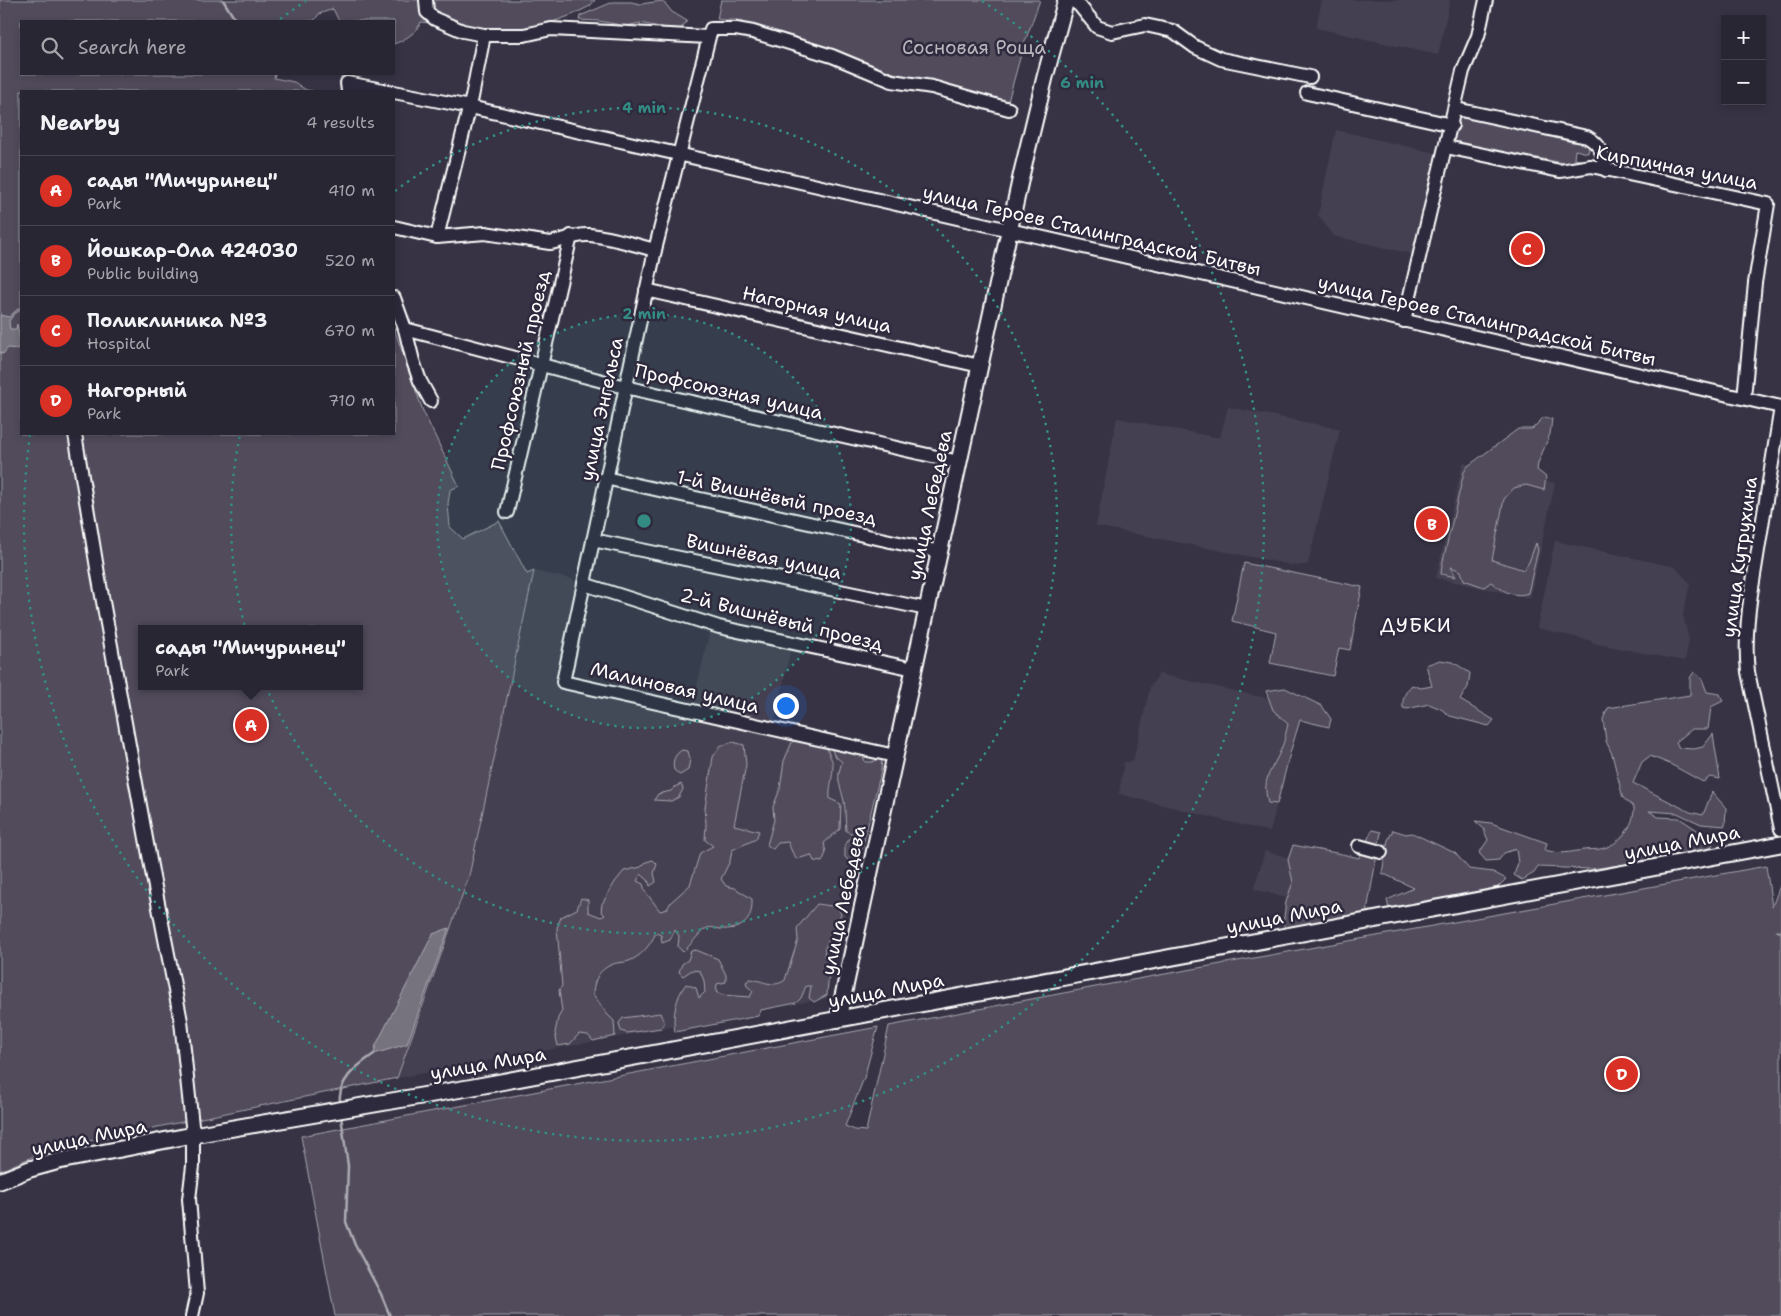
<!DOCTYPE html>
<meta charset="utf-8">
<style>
body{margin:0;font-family:"Shantell Sans",sans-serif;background:#312e3c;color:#f1f3f6}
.controls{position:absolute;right:15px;top:15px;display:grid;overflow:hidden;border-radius:0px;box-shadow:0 2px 8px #0003}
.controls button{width:45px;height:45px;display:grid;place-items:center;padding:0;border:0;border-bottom:1px solid #45434f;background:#292634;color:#f1f3f6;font:25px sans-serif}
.you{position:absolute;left:785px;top:705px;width:18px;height:18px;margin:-12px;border:4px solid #fff;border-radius:50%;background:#1a73e8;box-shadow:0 0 0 8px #1a73e833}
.badge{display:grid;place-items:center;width:32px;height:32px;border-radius:50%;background:#d93025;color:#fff;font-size:16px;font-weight:700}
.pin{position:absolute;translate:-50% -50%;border:2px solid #fff;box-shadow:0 1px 5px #0006}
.popup{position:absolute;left:138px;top:625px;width:225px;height:65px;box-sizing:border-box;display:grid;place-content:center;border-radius:0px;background:#292634;filter:drop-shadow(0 1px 4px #0005);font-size:16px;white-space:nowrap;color:#a5a5ac}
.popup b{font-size:19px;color:#f1f3f6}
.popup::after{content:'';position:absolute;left:50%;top:100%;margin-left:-10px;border:10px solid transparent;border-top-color:#292634}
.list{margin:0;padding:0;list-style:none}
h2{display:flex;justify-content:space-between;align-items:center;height:65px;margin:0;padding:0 20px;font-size:21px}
h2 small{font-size:16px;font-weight:400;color:#a5a5ac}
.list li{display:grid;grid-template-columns:32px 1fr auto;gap:15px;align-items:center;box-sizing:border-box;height:70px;padding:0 20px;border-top:1px solid #45434f}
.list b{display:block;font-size:19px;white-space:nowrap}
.list p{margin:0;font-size:16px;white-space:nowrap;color:#a5a5ac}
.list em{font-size:16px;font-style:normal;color:#a5a5ac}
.icon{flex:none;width:28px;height:28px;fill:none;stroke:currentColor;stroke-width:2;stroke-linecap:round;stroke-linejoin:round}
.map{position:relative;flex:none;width:1781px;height:1316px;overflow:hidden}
.search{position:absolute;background:#292634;box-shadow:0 2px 8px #0003;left:20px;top:20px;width:375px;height:55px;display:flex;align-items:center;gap:12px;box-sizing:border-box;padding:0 18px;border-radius:0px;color:#a5a5ac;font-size:19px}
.panel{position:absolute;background:#292634;box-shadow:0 2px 8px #0003;left:20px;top:90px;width:375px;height:345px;border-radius:0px}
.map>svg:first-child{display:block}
.built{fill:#444051}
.green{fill:#514c5c;stroke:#a8a6ae;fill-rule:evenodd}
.water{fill:#76737f;stroke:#adabb2}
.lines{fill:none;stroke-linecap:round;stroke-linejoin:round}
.stream{stroke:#adabb2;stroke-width:2.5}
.minor-casing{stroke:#fff;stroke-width:16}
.major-casing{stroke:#fff;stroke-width:19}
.minor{stroke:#2f2a3d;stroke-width:12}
.major{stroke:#2f2a3d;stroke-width:15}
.ring{fill:none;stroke:#338b84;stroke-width:2.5;stroke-dasharray:2.5 5}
.labels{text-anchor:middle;stroke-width:5;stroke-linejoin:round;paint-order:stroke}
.park-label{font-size:19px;fill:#b9b7be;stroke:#2f2a3d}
.street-label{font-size:19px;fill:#fff;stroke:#2f2a3d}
.neighbourhood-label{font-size:20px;letter-spacing:1px;fill:#fff;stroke:#2f2a3d}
.centre{fill:#338b84;stroke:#2f2a3d;stroke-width:2.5}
.ring-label{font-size:15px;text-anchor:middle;font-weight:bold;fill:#338b84;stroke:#2f2a3d;stroke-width:5;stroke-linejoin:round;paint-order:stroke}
</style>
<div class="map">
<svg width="1781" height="1316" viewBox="0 0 1781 1316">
<rect width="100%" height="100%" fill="#373345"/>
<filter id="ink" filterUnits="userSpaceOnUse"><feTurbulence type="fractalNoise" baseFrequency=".02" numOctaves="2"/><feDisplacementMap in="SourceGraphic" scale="10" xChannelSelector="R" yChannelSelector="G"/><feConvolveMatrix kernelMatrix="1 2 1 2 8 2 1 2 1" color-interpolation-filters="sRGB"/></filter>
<g filter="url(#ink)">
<g class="built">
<path d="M1322,0H1450L1438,55L1316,28Z"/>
<path d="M1336,130L1435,153L1412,254L1334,236L1318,215Z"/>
<path d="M1228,407L1340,429L1308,564L1297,566L1096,526L1117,418L1220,438Z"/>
<path d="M1463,463L1555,483L1530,598L1436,578Z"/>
<path d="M1555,541L1675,567L1690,583L1683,615L1689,640L1685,661L1592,643V641L1537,628Z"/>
<path d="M534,571L573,579L578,589L557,680L877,756L847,906L826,998L397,1078L469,876Z"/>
<path d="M710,629L791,647L775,722L693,704Z"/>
<path d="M1159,674L1301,706L1270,832L1119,794L1124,762H1133L1150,687Z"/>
<path d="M1265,851L1316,866L1305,903L1254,889Z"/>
</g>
<g class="green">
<path d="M0,0H595L590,6L572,15L535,28L512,31L421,22C417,33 404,40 394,44V21H339L333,9L319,14L314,21H21V74H275L274,78L294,82L306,90L313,91H21V434H394V328L423,411L459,486L450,490L448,504L450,527L463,539L499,521L527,574L534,571L469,876L397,1078L50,1149L0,1171ZM142,629H360V686H142Z"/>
<path d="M721,0H1040L1023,47L1007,105L938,84L890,72L835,51L754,28L738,20H723L717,19Z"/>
<path d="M663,1L672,12L687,21L679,31L640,23L626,26L599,21L579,20L580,16L613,2H631L640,4Z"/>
<path d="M1460,118H1469L1572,142L1585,143L1589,147L1588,153L1575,150L1574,159L1586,161L1573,165L1533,157L1527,162L1458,147L1452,140L1456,121Z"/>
<path d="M1544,417L1552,419L1550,434L1538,463L1537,470L1546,477L1544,490L1526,485L1514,488L1504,499L1492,560L1524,570L1529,562L1536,543L1538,550L1528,593C1514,598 1503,591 1491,582L1484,587L1464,580L1461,571L1451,567L1456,577L1441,574L1442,565L1464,472L1468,466L1518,429H1532Z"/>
<path d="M1244,563L1362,587L1350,650L1339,648L1333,676L1270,663L1276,632L1232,621Z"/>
<path d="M1440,660L1453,662L1470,673L1468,687L1460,700L1494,720L1489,726L1450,716L1441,709L1429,704L1407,709L1403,708C1402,698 1405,692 1412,685L1421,688L1432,686L1426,665Z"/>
<path d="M1694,672L1702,679L1707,692L1720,694L1723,701L1711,707L1708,729H1692L1676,742L1679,748L1694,749L1703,747L1713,734L1720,779L1710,777L1703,782L1670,764L1650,756L1642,762L1633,783L1690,812L1703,815L1712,792L1726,808L1725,826L1701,824L1677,813L1649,811L1658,817L1679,818L1714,841L1709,853L1591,869L1538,867L1534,873L1522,880L1514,875L1518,863L1516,849L1504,853L1499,860L1486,861L1479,853L1488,840L1483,828L1475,821L1491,823L1547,843L1545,850C1562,855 1569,852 1584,850C1590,849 1595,850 1600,849C1619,846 1635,826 1634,807L1623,798L1612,754L1606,741L1603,719L1608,708L1690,695V678Z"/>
<path d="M1285,688L1322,706L1331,719L1329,727L1300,720L1290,753L1277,804L1268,803C1261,775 1273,771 1282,747C1285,740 1286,731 1288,724L1273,710L1266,691Z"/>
<path d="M799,739L827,747C828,754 833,760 833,766C833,777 829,788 830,799L841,804L840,829L824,843L826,853L822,862L814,861L811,855L797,859L792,852L788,842L778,843L773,849L767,845L774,820L773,807L780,789L784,761L792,742Z"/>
<path d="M733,742L744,745L746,765L734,825L759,831L756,839L732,850L730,861L721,879L726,886L735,888L752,899C753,922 742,930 720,929C714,928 710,926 705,929C700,932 690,946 683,952L678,947L679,936L675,930L670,940L662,943L661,935L656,933C650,945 642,956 629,961C624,963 618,962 613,964C598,970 594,980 593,994L607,1014L614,1021L615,1036L593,1041L588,1035L579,1034L570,1044L558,1046L555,1033L558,1018L562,1011L559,990L562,986L557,928L561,917L577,909L581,898L588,900V912L601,917L605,915L601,911L602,904L615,882L624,871L641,867L646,862L653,860L657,864L654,873L656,882L650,886L648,880L641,874L637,881L643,884L645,891L660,911L667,909L671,902L690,885L700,853L713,846L705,840L706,824L705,808L713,757L720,746Z"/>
<path d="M830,744L862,753L865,762H872L882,758L881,771L859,861L851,863L845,857V845L853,834L846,831C845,820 846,808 843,797C839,781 836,779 842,762L834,755Z"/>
<path d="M682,750L688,751L690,759L688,770L680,775L674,770C672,761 674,755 682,750Z"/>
<path d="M681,784L683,789L679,797L671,801L654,800L658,794L671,791L675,787Z"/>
<path d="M1372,830L1381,832L1367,911L1353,923L1287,932L1283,924L1286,902L1293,882L1288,860L1293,845C1315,850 1337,852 1359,858Z"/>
<path d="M1393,830L1406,834L1412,833L1455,853L1469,869L1493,872L1506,879L1498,887L1468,896L1389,909L1387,900L1414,888L1382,873L1388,840Z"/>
<path d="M1766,866L1772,907L1781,883V932L1774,930L1781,933V1316H335L301,1136L878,1027L864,1078L845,1126L855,1130L866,1131L889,1026L1143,978Z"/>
<path d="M817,904L838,907L841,914L825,948L824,956L830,957L827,995L814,1002L809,998L811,986H806L801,998L796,1003L761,1010L758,1016L675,1032C672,1017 676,996 686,984L696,988L699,998L705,992L704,981L700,971L692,970L683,976L679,972L682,964L688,960L691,951L696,950L718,959L726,975V982L717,984L716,992L722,995L750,997L753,991L747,986L746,982L750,979C762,980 774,989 785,980L798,940L797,928Z"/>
<path d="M660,1013L664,1022L661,1028L627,1033L621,1031L619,1023L623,1018Z"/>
</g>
<g class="water">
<path d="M21,306V310L14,314L9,321L10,329H16L17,324L21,344L17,349L8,348L3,354L0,353V315L9,317Z"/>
<path d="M449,928L407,1044L374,1054L376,1045L433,934Z"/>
</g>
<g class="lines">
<g class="stream">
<path d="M223,0L236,21"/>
<path d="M340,1105C337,1081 355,1067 374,1054"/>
<path d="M341,1116L348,1166L346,1222L355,1245L381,1294L390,1316"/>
</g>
<defs>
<g id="minor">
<path d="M426,0L427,12L435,19L463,31L484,35H524L551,29L708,37"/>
<path d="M1072,0L1079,5L1097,27L1112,32L1145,25L1173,31L1195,47L1221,59L1310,77"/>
<path d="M348,91L347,83L388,91"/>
<path d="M394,92L470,107L678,154L1781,407"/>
<path d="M1307,93L1452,125"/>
<path d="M1456,109L1587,137C1602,145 1603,155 1606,170"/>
<path d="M1446,147L1560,171L1591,166L1768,204L1755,283L1744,398"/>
<path d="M394,227L437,237L485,233L550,243C563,241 575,234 589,235C607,236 635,245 655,250"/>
<path d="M437,237L472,97L484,35"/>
<path d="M646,290L980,366"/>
<path d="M394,298L405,329L413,361L420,381L431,401"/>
<path d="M1404,321L1463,71L1478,36L1486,0"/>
<path d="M405,329L625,387L959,462"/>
<path d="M1781,407L1751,594C1747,621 1745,646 1748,672L1781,829"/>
<path d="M75,434L98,574L153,877L181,1021L193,1135V1166L189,1199L197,1293L192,1316"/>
<path d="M605,478L940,552"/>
<path d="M507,512L571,236"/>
<path d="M593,540L927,609"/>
<path d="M584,584L719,627L914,669"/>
<path d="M895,756L563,682L655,250L711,29H736L753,32L832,56L892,81L932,87L1009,109"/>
<path d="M1359,846L1381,852"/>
</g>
<g id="major">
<path d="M838,1019L1022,172L1045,77L1066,0"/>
<path d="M0,1181L30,1169L59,1161L193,1135L468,1088L1781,844"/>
</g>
</defs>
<use href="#minor" class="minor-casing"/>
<use href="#major" class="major-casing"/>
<use href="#minor" class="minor"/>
<use href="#major" class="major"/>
</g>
</g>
<circle cx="644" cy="521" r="207" fill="#338b84" fill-opacity=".12"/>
<g class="ring">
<circle cx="644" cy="521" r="207"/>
<path d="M395 191A413 413 0 1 1 240 435"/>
<path d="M280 19A620 620 0 0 1 306 1M982 1A620 620 0 1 1 30 435"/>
</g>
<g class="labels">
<g class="park-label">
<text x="974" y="54">Сосновая Роща</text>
</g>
<g class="street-label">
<text transform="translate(1677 167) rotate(11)" y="7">Кирпичная улица</text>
<text transform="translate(1092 230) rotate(13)" y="7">улица Героев Сталинградской Битвы</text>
<text transform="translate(817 309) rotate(13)" y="7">Нагорная улица</text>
<text transform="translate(1487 320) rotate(13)" y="7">улица Героев Сталинградской Битвы</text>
<text transform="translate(520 370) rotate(-77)" y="7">Профсоюзный проезд</text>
<text transform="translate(729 391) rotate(13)" y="7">Профсоюзная улица</text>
<text transform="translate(601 409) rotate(-78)" y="7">улица Энгельса</text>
<text transform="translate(777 497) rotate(12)" y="7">1-й Вишнёвый проезд</text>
<text transform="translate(929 505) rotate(-78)" y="7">улица Лебедева</text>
<text transform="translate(764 556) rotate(12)" y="7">Вишнёвая улица</text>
<text transform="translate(1739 557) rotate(-82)" y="7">улица Кутрухина</text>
<text transform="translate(782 619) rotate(14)" y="7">2-й Вишнёвый проезд</text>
<text transform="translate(675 687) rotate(13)" y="7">Малиновая улица</text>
<text transform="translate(1682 842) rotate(-11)" y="7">улица Мира</text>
<text transform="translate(843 900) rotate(-78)" y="7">улица Лебедева</text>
<text transform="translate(1284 916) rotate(-11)" y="7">улица Мира</text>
<text transform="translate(886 990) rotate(-11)" y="7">улица Мира</text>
<text transform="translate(488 1063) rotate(-10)" y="7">улица Мира</text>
<text transform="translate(89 1137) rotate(-12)" y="7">улица Мира</text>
</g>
<g class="neighbourhood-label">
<text x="1416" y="632">ДУБКИ</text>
</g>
</g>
<circle cx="644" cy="521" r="8" class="centre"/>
<g class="ring-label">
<text x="1082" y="88">6 min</text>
<text x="644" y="113">4 min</text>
<text x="644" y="319">2 min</text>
</g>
</svg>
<div class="controls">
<button>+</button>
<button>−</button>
</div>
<div class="you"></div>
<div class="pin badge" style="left:251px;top:725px">A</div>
<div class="popup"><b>сады &quot;Мичуринец&quot;</b>Park</div>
<div class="pin badge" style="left:1432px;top:524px">B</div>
<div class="pin badge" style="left:1527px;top:249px">C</div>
<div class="pin badge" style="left:1622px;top:1074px">D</div>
<div class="search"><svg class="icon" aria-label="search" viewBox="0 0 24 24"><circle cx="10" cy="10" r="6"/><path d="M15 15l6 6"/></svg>Search here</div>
<section class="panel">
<h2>Nearby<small>4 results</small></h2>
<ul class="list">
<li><span class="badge">A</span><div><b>сады &quot;Мичуринец&quot;</b><p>Park</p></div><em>410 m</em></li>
<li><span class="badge">B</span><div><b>Йошкар-Ола 424030</b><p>Public building</p></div><em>520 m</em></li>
<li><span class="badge">C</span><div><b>Поликлиника №3</b><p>Hospital</p></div><em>670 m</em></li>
<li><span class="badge">D</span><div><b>Нагорный</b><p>Park</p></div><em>710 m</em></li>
</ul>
</section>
</div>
